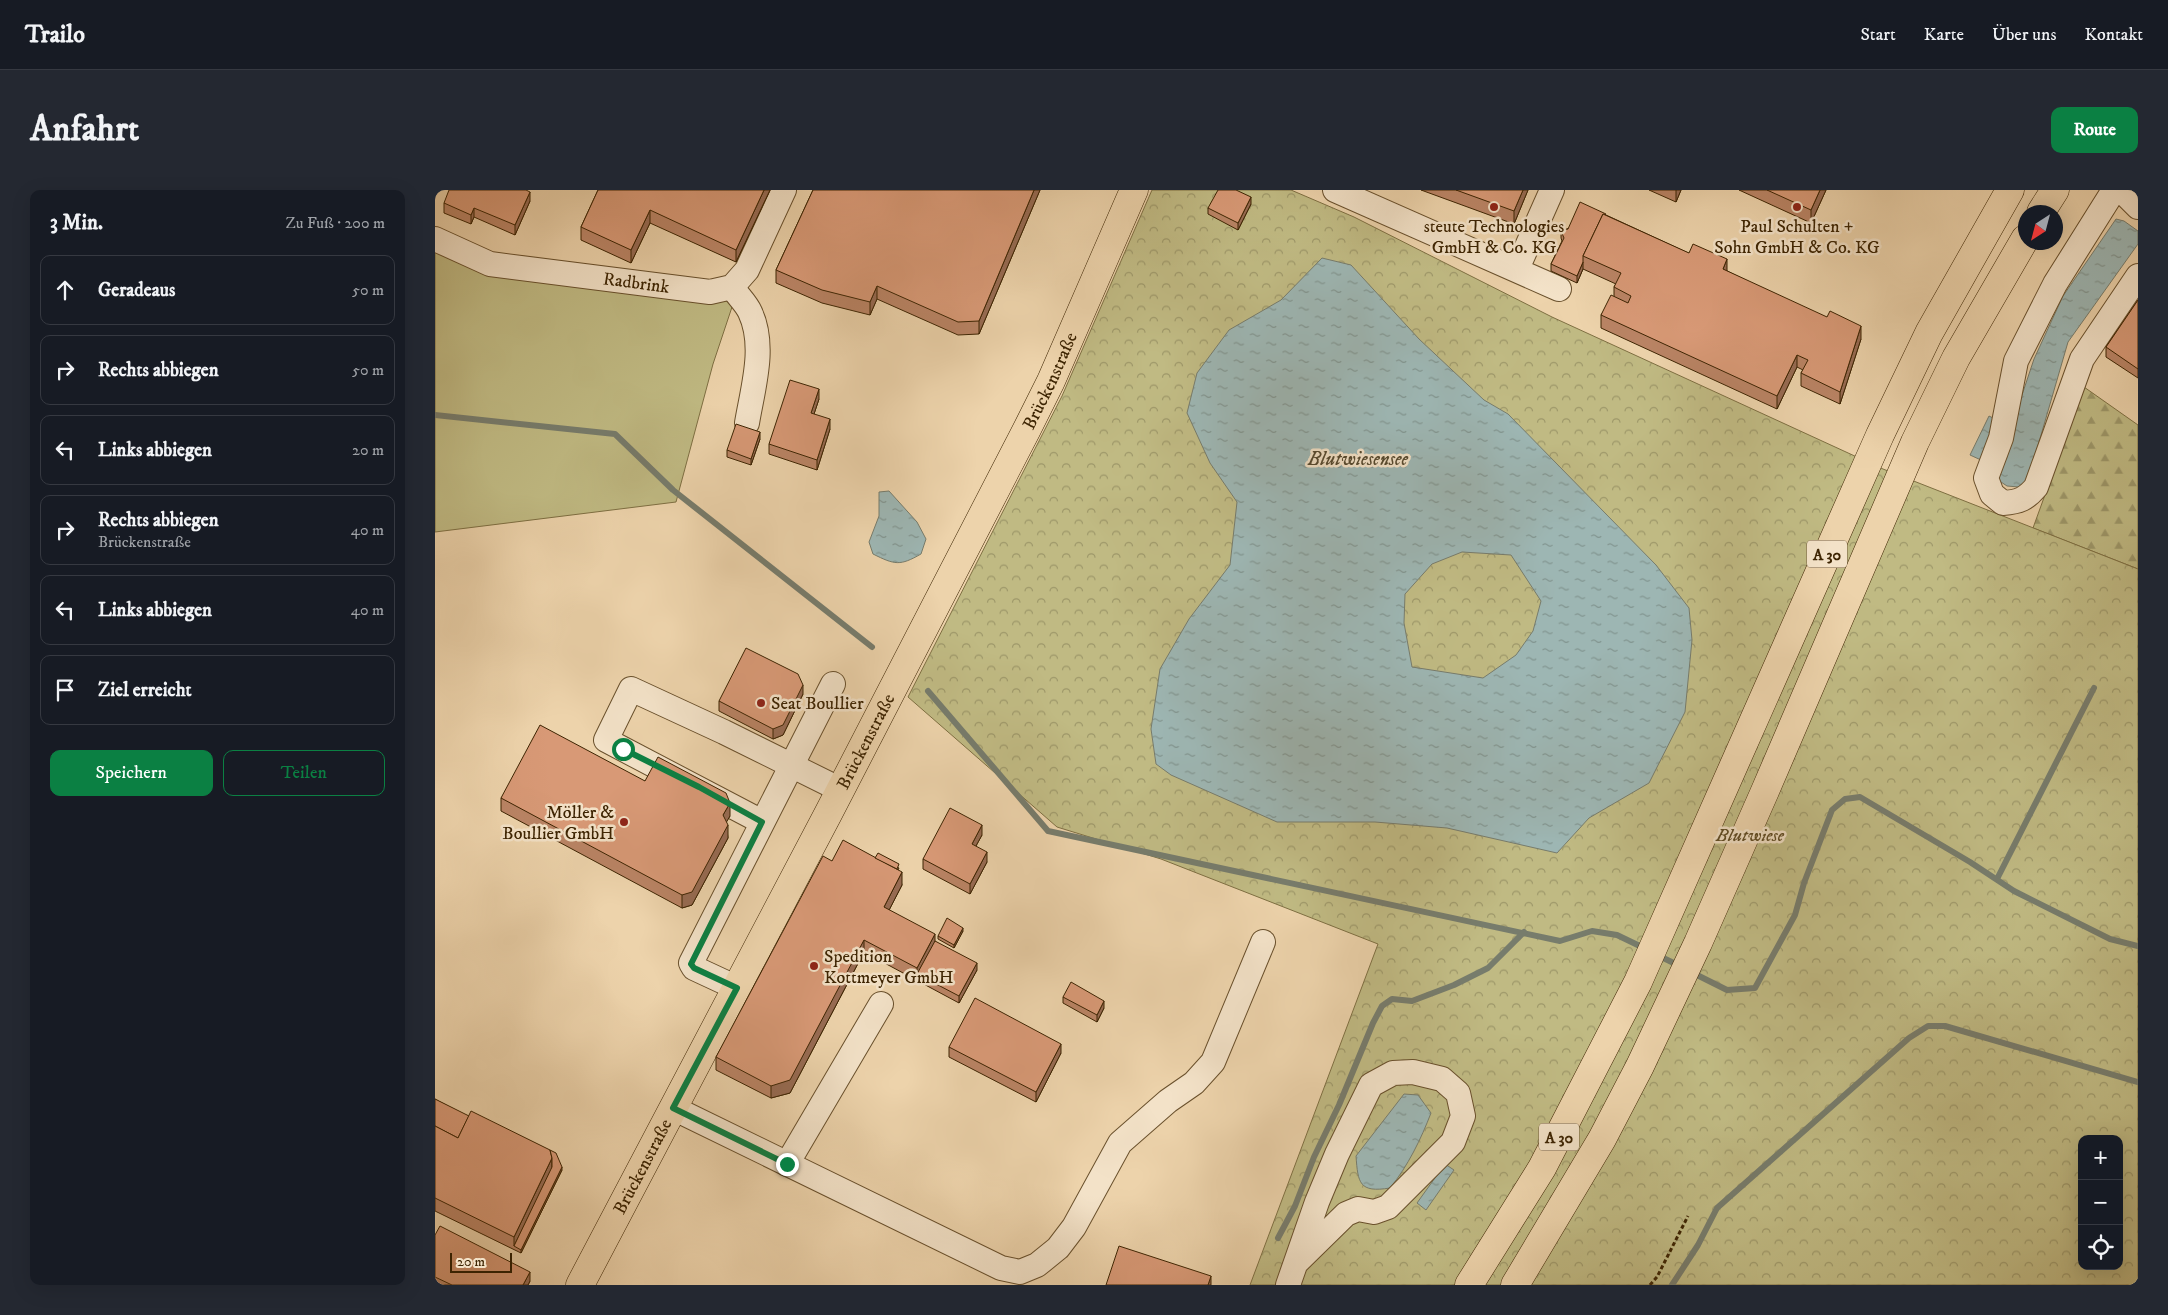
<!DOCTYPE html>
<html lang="de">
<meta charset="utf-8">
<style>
body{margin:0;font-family:"IM FELL DW Pica",serif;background:#242831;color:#f1f3f6}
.controls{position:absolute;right:15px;bottom:15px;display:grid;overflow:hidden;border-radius:10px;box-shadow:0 5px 20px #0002}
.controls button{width:45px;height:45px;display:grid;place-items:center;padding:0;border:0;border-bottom:1px solid #363941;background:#171b24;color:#f1f3f6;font:25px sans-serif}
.compass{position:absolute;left:1583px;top:15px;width:45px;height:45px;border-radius:50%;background:#171b24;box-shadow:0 5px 20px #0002;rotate:216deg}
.scale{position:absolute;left:15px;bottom:12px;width:62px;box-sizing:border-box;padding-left:5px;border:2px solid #3d2402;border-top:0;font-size:14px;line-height:18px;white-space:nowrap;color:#3d2402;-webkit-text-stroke:4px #f3e2c8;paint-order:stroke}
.stop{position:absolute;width:15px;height:15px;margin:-11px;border:4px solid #0b8043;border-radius:50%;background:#fff}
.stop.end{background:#0b8043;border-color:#fff;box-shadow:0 1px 5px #0008}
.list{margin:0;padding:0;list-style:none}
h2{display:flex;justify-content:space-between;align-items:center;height:65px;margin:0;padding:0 20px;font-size:21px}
h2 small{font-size:16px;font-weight:400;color:#9ea1a6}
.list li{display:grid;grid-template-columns:32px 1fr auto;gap:15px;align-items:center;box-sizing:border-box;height:70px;margin:0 10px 10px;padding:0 10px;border:1px solid #363941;border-radius:10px}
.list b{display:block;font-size:19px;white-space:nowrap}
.list p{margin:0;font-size:16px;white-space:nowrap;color:#9ea1a6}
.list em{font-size:16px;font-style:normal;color:#9ea1a6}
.actions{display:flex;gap:10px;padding:15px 20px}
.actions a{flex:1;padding:11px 0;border:1px solid #0b8043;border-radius:10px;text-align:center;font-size:18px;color:#0b8043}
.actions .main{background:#0b8043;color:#fff}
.icon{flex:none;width:28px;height:28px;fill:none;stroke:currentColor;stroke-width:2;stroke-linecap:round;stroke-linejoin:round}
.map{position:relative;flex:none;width:1703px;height:1095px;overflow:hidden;border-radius:10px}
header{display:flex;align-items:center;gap:30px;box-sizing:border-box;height:70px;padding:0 25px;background:#171b24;border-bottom:1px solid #363941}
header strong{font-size:24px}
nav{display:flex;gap:28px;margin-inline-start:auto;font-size:18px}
.intro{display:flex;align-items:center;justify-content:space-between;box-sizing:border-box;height:120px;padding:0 30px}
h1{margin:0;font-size:35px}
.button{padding:12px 22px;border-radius:10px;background:#0b8043;color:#fff;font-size:18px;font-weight:700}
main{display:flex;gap:30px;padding:0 30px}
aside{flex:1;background:#171b24;border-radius:10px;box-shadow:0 5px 20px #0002}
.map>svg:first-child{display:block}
.grass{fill:#c0ba83;stroke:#7e6f42}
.forest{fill:url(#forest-firs);stroke:#7e6f42}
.park{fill:url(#park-crowns);stroke:#7e6f42;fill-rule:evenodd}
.water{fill:url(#water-ripples);stroke:#777c6c;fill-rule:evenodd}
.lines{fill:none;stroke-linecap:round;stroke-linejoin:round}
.stream{stroke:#777c6c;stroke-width:6}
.minor-casing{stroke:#69502c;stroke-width:26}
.major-casing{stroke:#3d2402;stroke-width:29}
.highway-casing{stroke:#3d2402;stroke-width:29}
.path{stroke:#3d2402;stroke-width:3;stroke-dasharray:4 2.5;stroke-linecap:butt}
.minor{stroke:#f3e2c8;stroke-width:24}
.major{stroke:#edd3ab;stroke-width:28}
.highway{stroke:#edd3ab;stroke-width:28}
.wall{fill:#ba8465;stroke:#3d2402}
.shaded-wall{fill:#976b53;stroke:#3d2402}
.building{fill:#d89976;stroke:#3d2402}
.route{stroke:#0b8043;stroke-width:6}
.poi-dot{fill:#8f2418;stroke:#f3e2c8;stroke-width:2}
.labels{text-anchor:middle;stroke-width:5;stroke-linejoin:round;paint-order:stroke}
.shield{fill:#f3e2c8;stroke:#745d3d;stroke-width:1}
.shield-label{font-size:16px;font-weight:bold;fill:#3d2402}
.poi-label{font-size:18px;fill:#3d2402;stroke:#f3e2c8}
.street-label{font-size:18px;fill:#3d2402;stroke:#f3e2c8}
.park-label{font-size:18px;font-style:italic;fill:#5e4a22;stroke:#f3e2c8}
.water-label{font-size:19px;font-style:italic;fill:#55482e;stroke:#f3e2c8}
</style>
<header>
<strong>Trailo</strong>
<nav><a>Start</a><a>Karte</a><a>Über uns</a><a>Kontakt</a></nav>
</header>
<div class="intro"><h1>Anfahrt</h1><a class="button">Route</a></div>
<main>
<aside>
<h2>3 Min.<small>Zu Fuß · 200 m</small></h2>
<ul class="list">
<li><svg class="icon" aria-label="ahead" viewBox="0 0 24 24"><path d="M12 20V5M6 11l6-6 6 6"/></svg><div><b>Geradeaus</b></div><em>50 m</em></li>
<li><svg class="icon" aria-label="right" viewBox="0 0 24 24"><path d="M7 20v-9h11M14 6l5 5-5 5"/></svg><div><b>Rechts abbiegen</b></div><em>50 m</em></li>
<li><svg class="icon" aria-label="left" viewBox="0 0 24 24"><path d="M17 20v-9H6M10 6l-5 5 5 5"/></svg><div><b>Links abbiegen</b></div><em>20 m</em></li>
<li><svg class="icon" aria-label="right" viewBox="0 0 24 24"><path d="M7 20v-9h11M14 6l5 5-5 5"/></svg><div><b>Rechts abbiegen</b><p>Brückenstraße</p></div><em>40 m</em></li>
<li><svg class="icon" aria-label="left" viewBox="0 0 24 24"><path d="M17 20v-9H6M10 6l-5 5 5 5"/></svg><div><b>Links abbiegen</b></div><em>40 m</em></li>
<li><svg class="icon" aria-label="arrive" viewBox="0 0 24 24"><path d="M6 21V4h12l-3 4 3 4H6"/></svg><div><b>Ziel erreicht</b></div></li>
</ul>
<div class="actions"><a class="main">Speichern</a><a>Teilen</a></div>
</aside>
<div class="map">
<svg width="1703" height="1095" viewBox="0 0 1703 1095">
<defs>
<pattern id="forest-firs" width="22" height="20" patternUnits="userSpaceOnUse" patternTransform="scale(1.25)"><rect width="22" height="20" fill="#c0ba83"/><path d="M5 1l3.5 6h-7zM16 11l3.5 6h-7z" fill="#9d9769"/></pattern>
<pattern id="park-crowns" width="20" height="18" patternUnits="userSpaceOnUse" patternTransform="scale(1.25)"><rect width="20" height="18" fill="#c0ba83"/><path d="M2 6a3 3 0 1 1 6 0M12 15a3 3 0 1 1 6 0" fill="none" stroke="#9d9769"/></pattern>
<pattern id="water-ripples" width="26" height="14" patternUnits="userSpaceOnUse" patternTransform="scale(1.25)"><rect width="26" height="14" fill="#9db6b3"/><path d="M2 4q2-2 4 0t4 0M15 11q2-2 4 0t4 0" fill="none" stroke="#81948f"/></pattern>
</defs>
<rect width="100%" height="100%" fill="#edd3ab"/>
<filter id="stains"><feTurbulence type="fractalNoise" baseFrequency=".004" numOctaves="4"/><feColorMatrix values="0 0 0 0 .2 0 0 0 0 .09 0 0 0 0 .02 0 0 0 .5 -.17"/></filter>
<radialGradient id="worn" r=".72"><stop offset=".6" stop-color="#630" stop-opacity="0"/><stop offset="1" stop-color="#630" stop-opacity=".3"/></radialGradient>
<path class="grass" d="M0,57L300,108L278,174L241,312L0,342Z"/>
<path class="forest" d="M1649,197L1703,235V379L1598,338Z"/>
<path class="park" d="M717,0H856L919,27L1117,127L1448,279L1703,379V1095H815L943,754L726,669L622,637L473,507L627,206ZM1647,949H1684V1076H1647Z"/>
<g class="water">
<path d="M1681,29L1689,31L1703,41V54L1633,152L1593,290L1584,297L1572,296L1563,290L1562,280L1599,169L1628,106Z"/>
<path d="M887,68L916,75L984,149L1049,210L1073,224L1221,375L1254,418L1257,450L1250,522L1214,593L1154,628L1122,663L1012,638L940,632H842L736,585L721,574L716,539L725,479L754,429L795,375L802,312L775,273L752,223L762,183L794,140L846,110ZM1027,362L1076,365L1106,411L1098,441L1081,465L1048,488L977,477L969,433L970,404L997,374Z"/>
<path d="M1554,226L1564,231L1546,270L1535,265Z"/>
<path d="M454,301L482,332L491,349L486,364C465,376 460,375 438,364L434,352L444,326V302Z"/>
<path d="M969,904L983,905L996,923C986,949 973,976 955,998C924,1003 923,993 921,966Z"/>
<path d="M1010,974L1019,980L991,1020L982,1013Z"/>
</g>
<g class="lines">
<g class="stream">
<path d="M0,225L180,244L238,300L437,457"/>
<path d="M493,501L613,641L1125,751L1157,741L1182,745L1211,759"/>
<path d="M1562,689L1659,498"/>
<path d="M1222,765L1245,776"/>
<path d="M1256,782L1292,800L1320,798L1360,725L1369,693L1397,620L1410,609L1425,607L1535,672L1579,701L1675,749L1703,756"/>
<path d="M843,1048L860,1016L879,967L904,915L938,833L947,816L957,809L977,811L1019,795L1053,778L1089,742"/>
<path d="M1237,1095L1263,1055L1282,1018L1474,848L1493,836H1510L1703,892"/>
</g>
<defs>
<g id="minor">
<path d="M900,0L1124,99"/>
<path d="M1679,0L1620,94L1581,171L1566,248L1551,288L1557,304L1568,313C1584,312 1591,309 1601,297L1647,169L1703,86"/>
<path d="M1686,0L1703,17"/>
<path id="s1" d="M0,49L55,74L275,102L297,97L312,80L349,0"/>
<path d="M1082,79L1117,0"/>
<path d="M297,97C302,105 311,113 315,122C331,156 318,197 312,233"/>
<path d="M327,632L171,550L196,499L289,542L406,600"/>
<path d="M302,798L259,778L256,773L398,494"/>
<path d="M238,918L566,1078L585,1082L602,1075L623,1058L639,1037L685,953L733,911L759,893L778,872L828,752"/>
<path d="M352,974L446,814"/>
<path d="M853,1095L882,1012L902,964L936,895L958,883L978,882L1007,889L1023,903L1028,926L1018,952L953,1017L939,1022L923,1019L911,1024L861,1073"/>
</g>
<g id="major">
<path id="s2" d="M145,1095L393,624L592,239L616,191L699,0"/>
</g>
<g id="highway">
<path d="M1606,22L1620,0"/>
<path d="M1034,1095L1107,978L1203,792L1445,245L1494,143L1575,0"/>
<path d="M1080,1095L1167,949L1205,876L1263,753L1330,601L1480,252L1521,168L1590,49"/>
</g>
</defs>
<use href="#minor" class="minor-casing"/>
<use href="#major" class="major-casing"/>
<use href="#highway" class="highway-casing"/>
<path class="path" d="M1215,1095L1222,1087L1253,1026"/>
<use href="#minor" class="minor"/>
<use href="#major" class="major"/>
<use href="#highway" class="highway"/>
</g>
<g class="wall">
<path d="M163,0H335L301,72L215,33L196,73L146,50V37Z"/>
<path d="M378,0H605L544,144L523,145L442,109L435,125L387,113L341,93V80Z"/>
<path d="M986,0H1093L1079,34Z"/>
<path d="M1214,0H1246L1241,12Z"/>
<path d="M1304,0H1391L1376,33Z"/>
<path d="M95,11L80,45L39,27L36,34L9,23V13Z"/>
<path d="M816,14L803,40L773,24V18Z"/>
<path d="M1171,25L1292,81L1426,149L1405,214L1366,196V183L1368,180L1362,177L1342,219L1166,138V125L1179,107V97L1181,94L1148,79L1142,93L1116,81V74L1127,51L1126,48V41Z"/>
<path d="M1703,110V188L1671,167V157Z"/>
<path d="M384,209L379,224L395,239L382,280L334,264V254Z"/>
<path d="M325,249L316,275L292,267V260Z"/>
<path d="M368,504L348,545L338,549L284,521V511Z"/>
<path d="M210,591L295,626L291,632L293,648L257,715L247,718L66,621V608Z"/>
<path d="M547,645L541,656L552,672L535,704L488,679V669Z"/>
<path d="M440,668L464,678L463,680L467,695L454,720L542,780L524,813L429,762L355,903L336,908L281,880V867L397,671Z"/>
<path d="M528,741L519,758L503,749V746Z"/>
<path d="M628,807L669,818L662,832L628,813Z"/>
<path d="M514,857L626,863L601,912L514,867Z"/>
<path d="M0,909L127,980L86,1063L0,1021Z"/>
<path d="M0,1045L95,1091L93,1095H0Z"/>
</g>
<g class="shaded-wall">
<path d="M329,0H335L301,72V60Z"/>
<path d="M599,0H605L544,144V131Z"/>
<path d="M1088,0H1093L1079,34V21Z"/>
<path d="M1241,0H1246L1241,12Z"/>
<path d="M1385,0H1391L1376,33V20Z"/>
<path d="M95,2V11L80,45V35Z"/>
<path d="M816,7V14L803,40V33Z"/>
<path d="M39,18V27L36,34V25Z"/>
<path d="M215,20V33L196,73V60Z"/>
<path d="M1292,69V82L1288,79Z"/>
<path d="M1148,72V79L1142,93V86Z"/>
<path d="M442,96V109L435,125V112Z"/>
<path d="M1426,136V149L1405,214V202Z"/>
<path d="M1362,165V177L1342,219V206Z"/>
<path d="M384,199V209L376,233V223Z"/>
<path d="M395,229V239L382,280V270Z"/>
<path d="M325,242V249L316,275V269Z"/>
<path d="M368,495V504L348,545L338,549V539Z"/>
<path d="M295,613V626L288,638V625Z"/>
<path d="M293,635V648L257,715L247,718V705Z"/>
<path d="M547,635V645L537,663V654Z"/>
<path d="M552,662V672L535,704V694Z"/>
<path d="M467,682V695L449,730V717Z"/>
<path d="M528,738V741L519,758V755Z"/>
<path d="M500,744V757L482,784V778Z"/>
<path d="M429,750V762L355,903L336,908V896Z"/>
<path d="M542,773V780L524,813V806Z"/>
<path d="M669,811V818L662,832V825Z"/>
<path d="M626,854V863L601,912V902Z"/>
<path d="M117,968V980L79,1056V1047Z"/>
<path d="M127,977V980L86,1063V1060Z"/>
<path d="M95,1082V1091L93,1095H88Z"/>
<path d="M776,1086V1095H773Z"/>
</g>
<g class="building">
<path d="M14,0H91L95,2L80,35L39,18L36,25L9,13Z"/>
<path d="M163,0H329L301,60L215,20L196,60L146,37Z"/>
<path d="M378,0H599L544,131L523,132L442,96L435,112L387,100L341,80Z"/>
<path d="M783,0H801L816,7L803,33L773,18Z"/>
<path d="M1021,0H1088L1079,21Z"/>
<path d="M1332,0H1385L1376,20Z"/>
<path d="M1145,12L1171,24L1170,25L1168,24L1148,66V72L1142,86L1116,74L1129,48L1126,41L1133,39Z"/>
<path d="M1168,24L1254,63L1258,54L1292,69L1288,79L1392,127L1395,121L1426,136L1405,202L1366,183L1373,170L1362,165L1342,206L1166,125L1176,105L1193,113L1196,106L1179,97L1186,83L1148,66Z"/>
<path d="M1703,110V179L1671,157Z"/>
<path d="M355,190L384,199L376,223L395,229L382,270L334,254Z"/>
<path d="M301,234L325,242L316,269L292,260Z"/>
<path d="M311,458L363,484L368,495L348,535L338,539L284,511Z"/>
<path d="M105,535L210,591L223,567L291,603L295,613L288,625L293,635L257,702L247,705L66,608Z"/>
<path d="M515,618L547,635L537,654L552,662L535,694L488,669Z"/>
<path d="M408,650L467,682L449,717L500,744L482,778L429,750L355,890L336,896L281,867L388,666L397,671Z"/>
<path d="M443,663L464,674L462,679L440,668Z"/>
<path d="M512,728L528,738L519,755L503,746Z"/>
<path d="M500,751L542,773L524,806L482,784Z"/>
<path d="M636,792L669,811L662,825L628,807Z"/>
<path d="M540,808L626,854L601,902L514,857Z"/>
<path d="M0,909L34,926L23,948L0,936Z"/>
<path d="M36,921L115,960L117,968L79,1047L0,1008V936L23,948Z"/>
<path d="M115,960L121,963L127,977L86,1060L79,1056L117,977V968Z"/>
<path d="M5,1036L95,1082L88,1095H17L0,1087V1045Z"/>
<path d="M684,1056L776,1086L773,1095H671Z"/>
</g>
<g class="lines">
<path class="route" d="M188,559L264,597L327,632L256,774L259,778L302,798L238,918L352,974"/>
</g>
<g class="poi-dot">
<circle cx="1059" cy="17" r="5"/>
<circle cx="1362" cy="17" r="5"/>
<circle cx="326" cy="513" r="5"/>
<circle cx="189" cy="632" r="5"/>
<circle cx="379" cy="776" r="5"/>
</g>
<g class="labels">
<g class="shield">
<rect x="1372" y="350.5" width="40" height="27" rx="4"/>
<rect x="1104" y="933.5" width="40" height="27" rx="4"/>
</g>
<g class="shield-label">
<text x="1392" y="370">A 30</text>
<text x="1124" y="953">A 30</text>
</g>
<g class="poi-label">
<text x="1059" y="42">steute Technologies<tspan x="1059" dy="21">GmbH &amp; Co. KG</tspan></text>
<text x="1362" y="42">Paul Schulten +<tspan x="1362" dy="21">Sohn GmbH &amp; Co. KG</tspan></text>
<text x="336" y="519" text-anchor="start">Seat Boullier</text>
<text x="179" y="628" text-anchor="end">Möller &amp;<tspan x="179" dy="21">Boullier GmbH</tspan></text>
<text x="389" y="772" text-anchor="start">Spedition<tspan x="389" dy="21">Kottmeyer GmbH</tspan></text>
</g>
<g class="street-label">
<text dy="6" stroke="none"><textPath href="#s1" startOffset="208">Radbrink</textPath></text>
<text dy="6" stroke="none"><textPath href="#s2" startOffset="1019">Brückenstraße</textPath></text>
<text dy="6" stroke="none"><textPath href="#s2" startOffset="614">Brückenstraße</textPath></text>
<text dy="6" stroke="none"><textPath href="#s2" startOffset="134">Brückenstraße</textPath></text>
</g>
<g class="park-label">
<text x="1315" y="651">Blutwiese</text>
</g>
<g class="water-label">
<text x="923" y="275">Blutwiesensee</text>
</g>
</g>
<rect width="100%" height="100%" filter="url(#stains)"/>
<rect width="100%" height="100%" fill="url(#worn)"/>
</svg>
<div class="controls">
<button>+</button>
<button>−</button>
<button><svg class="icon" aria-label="locate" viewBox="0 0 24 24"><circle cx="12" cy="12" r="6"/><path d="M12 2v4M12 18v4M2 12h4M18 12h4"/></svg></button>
</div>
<svg class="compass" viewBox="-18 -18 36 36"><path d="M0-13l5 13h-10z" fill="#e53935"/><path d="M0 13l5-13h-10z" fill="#9ea1a6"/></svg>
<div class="scale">20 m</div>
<div class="stop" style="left:188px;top:559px"></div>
<div class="stop end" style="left:352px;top:974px"></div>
</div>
</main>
